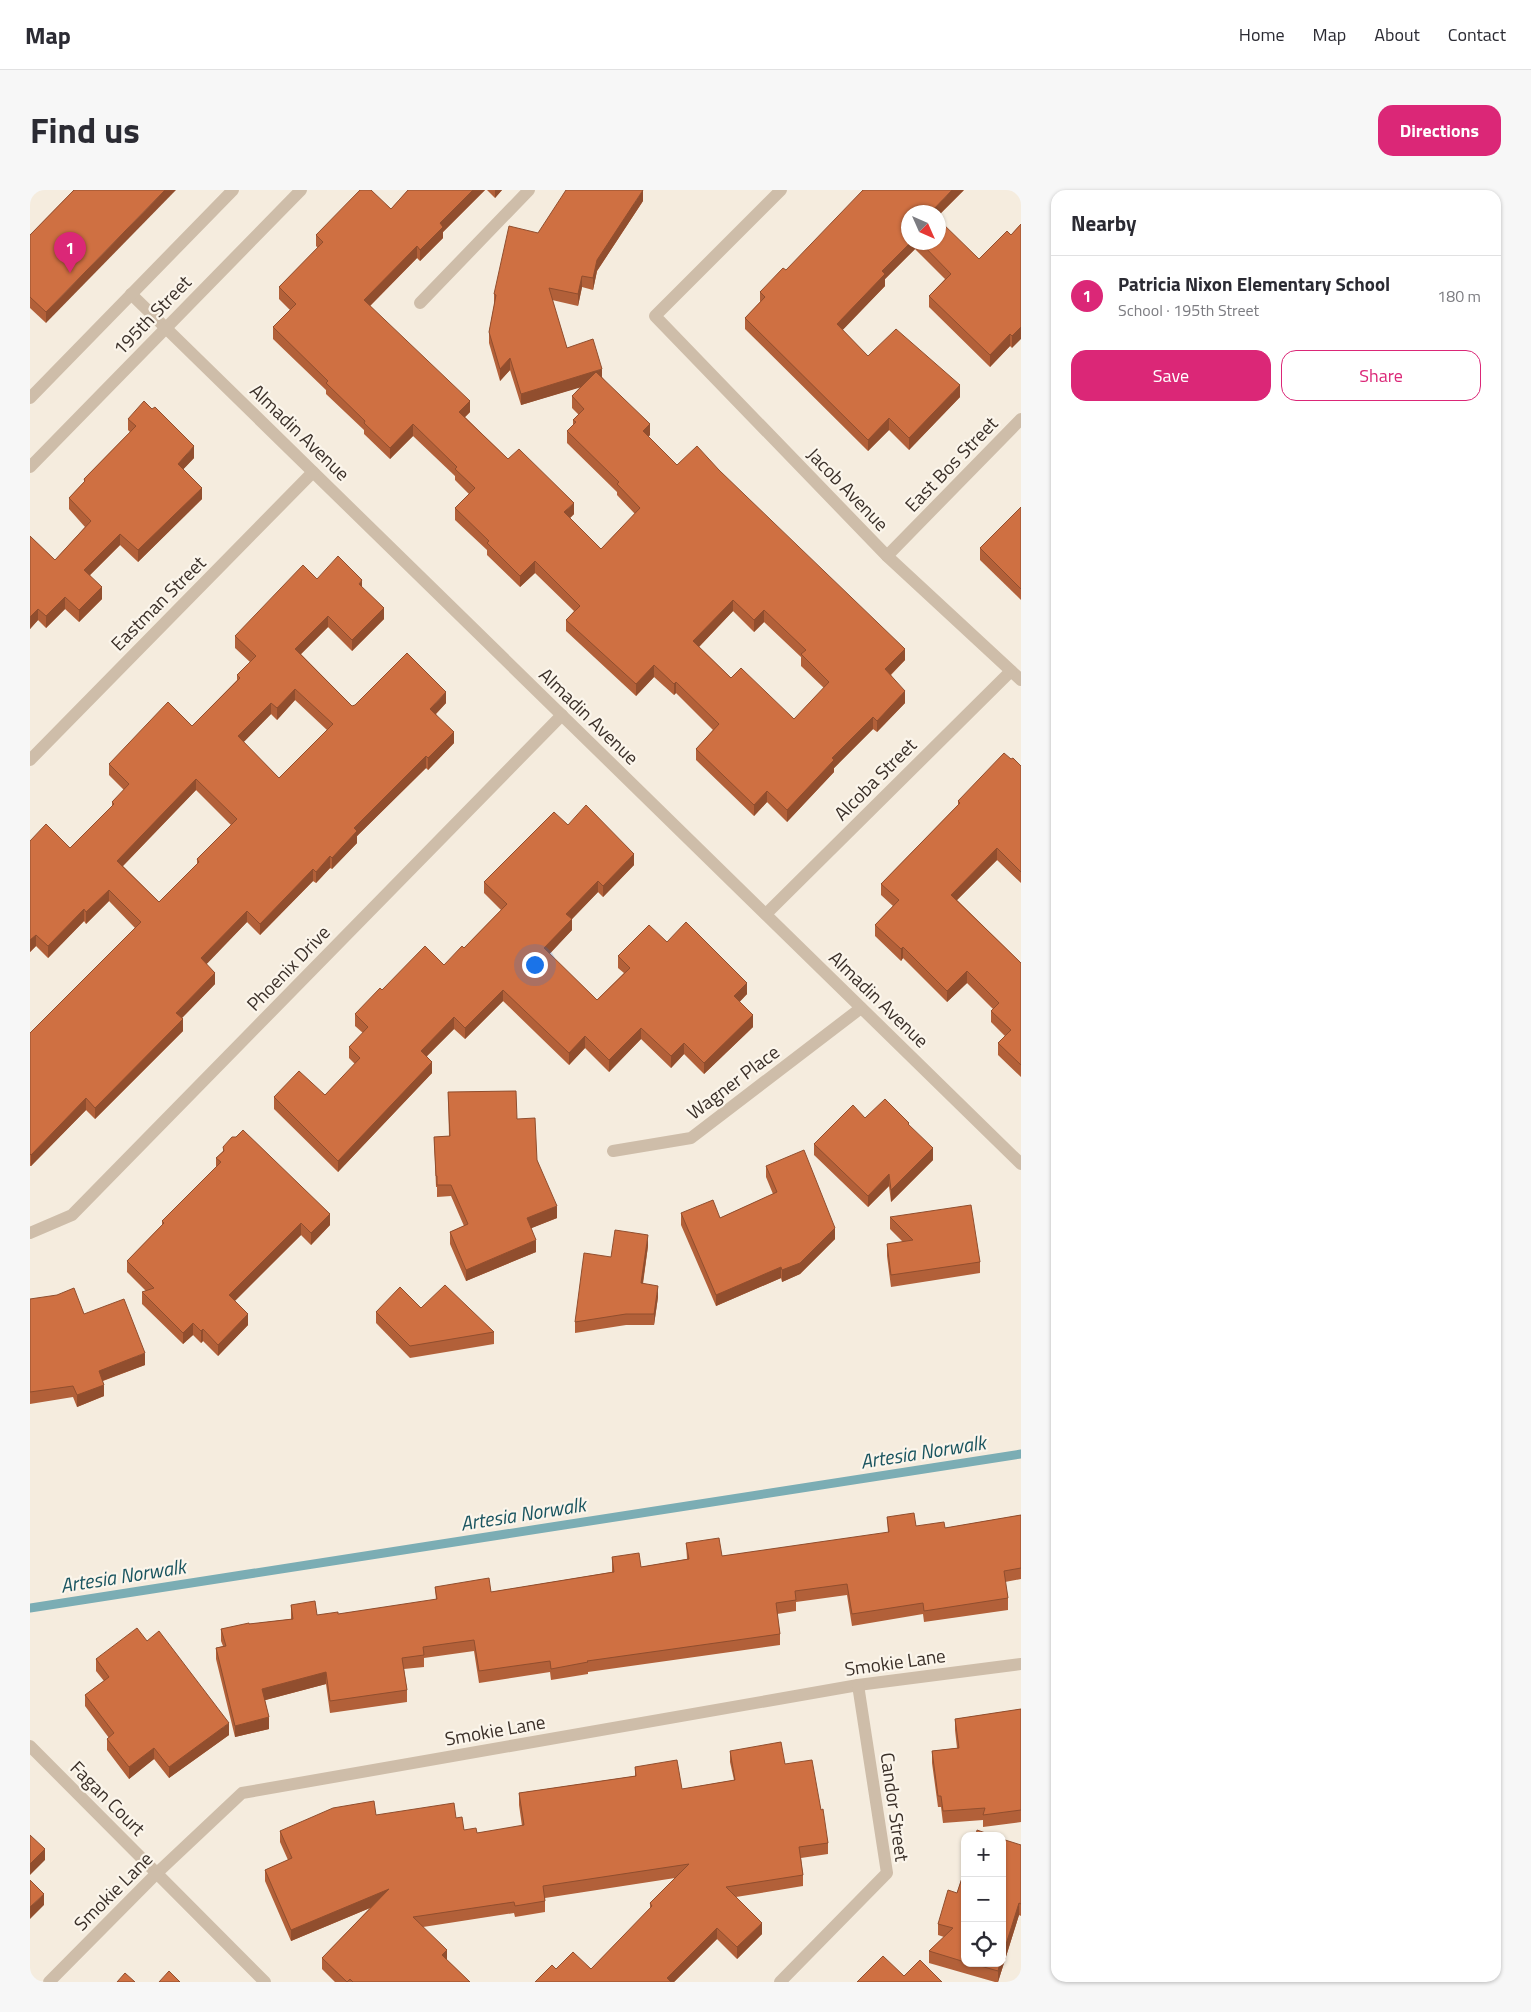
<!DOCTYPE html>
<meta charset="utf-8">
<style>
body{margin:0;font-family:"Titillium Web",sans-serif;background:#f7f7f7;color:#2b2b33}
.controls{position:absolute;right:15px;bottom:15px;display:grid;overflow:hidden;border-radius:10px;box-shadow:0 1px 4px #0004}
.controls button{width:45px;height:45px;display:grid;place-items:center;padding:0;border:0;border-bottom:1px solid #e1e1e2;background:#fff;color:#2b2b33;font:25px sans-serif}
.compass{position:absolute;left:871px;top:15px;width:45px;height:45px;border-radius:50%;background:#fff;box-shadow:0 1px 4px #0004;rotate:135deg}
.you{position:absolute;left:504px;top:774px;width:18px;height:18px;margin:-12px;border:4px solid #fff;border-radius:50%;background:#1a73e8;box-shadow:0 0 0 8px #1a73e833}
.badge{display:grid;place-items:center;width:32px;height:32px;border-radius:50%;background:#db2777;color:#fff;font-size:16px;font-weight:700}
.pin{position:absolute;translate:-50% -41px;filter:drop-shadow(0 1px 2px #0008)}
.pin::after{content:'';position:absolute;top:26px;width:18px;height:15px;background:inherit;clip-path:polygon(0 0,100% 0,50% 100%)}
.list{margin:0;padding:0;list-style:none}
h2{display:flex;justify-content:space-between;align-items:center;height:65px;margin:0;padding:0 20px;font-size:21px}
h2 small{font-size:16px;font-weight:400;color:#7c7c81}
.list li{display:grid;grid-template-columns:32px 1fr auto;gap:15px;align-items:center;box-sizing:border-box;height:80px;padding:0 20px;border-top:1px solid #e1e1e2}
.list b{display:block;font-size:19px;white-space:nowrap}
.list p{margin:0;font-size:16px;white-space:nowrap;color:#7c7c81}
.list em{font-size:16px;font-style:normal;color:#7c7c81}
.actions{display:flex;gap:10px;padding:15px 20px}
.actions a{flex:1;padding:11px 0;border:1px solid #db2777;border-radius:15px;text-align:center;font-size:18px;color:#db2777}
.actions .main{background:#db2777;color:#fff}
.icon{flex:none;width:28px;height:28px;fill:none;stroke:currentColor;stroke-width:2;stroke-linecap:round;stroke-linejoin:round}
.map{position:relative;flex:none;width:991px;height:1792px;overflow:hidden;border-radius:15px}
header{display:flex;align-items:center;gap:30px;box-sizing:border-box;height:70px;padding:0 25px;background:#fff;border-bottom:1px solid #e1e1e2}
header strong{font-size:24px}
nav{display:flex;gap:28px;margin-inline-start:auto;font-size:18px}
.intro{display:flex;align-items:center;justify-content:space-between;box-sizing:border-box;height:120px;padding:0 30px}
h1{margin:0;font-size:35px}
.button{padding:12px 22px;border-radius:15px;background:#db2777;color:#fff;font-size:18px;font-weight:700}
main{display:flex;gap:30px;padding:0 30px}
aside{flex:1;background:#fff;border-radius:15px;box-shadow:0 1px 4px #0004}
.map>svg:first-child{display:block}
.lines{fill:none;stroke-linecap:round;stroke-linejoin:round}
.stream{stroke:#7badb4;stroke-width:9}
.service{stroke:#cebda9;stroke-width:12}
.minor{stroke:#cebda9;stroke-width:12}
.tertiary{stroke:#cebda9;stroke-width:12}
.wall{fill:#b26039;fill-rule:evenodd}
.shaded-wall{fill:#914e2e}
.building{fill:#cf7042;stroke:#914e2e;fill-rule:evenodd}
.labels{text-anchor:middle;stroke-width:4.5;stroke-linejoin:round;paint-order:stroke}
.street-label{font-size:19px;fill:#3b3029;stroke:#fbf5eb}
.water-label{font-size:20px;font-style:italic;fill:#1b5560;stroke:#fbf5eb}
</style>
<header>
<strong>Map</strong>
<nav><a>Home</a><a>Map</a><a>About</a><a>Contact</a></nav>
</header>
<div class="intro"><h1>Find us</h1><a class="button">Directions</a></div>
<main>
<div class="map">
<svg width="991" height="1792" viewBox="0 0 991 1792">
<rect width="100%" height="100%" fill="#f5ecde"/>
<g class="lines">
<path class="stream" d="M0,1418L991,1264"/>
<path class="service" d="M390,113L499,0"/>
<g class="minor">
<path d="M751,0L625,126L857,366L991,490"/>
<path d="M101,104L991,974"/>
<path d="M857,366L991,229"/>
<path d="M0,570L283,282"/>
<path d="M736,724L981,481"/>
<path d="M583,961L661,948L831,818"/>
<path d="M0,1043L42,1025L532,525"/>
<path d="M0,1556L235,1792"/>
<path d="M19,1792L127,1683L212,1603L828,1495L991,1474"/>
<path d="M750,1792L857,1683L828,1495"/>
</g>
<g class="tertiary">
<path d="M0,208L203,0"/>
<path d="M0,277L271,0"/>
</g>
</g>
<g class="wall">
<path d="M44,0L16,133L0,118V45Z"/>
<path d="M378,0H455L413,42V48L390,71L387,68L340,116L440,222L435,227L478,269L544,324L540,328L571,359L605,324L587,305V302L537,253V241L543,235V230L549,225L542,218V206L550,197L491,215L480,180L470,191L459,153V142L464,116V104L508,43L613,11L567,81L563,100L552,97L548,116L522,110L537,158L572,187L620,245L618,247L647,275L689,280L875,470L861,485L875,513L847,542L843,539L804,578V582L757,632L737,612L724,626L666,570V559L683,540L646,503L644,505L624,487L606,506L536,441V430L544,421L505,383L490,397L457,365V360L425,330V318L439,304L425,290V286L383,246L360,269L334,244V240L296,204V200L243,149V137L260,120L249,109V97L288,58L286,56V45L361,19ZM703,421L724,442L734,432L771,467V476L794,498L764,529L701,488L669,457Z"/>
<path d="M457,0H472L465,8Z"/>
<path d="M934,0L908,26V22L878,52H908L949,69L981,45L991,34L982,158L980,156L960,177L899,117V106L915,89L885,59L855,89V96L812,140L838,166L930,207L879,260L859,240L838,261L715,139V128L730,112V102L756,80Z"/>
<path d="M98,229L164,268L153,279L172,309L108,372L90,355L60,385L72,409L49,432L35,419L16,438L8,430L0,439V346L25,370L55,337L39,319V308L54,292V289L100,242L98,240Z"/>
<path d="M991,317V410L950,370V358Z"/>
<path d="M287,389L332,397L354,429L322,461L298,437L271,464L322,516L416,513L406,524L424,553L398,580L396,578L327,646V653L302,679L300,678L286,693L283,691L230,745L217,732L176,774L185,794L152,828L153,841L65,929L56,920L1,976H0V843L105,738L79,711L56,734L54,731L18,768L6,756L0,762V651L40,658L82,617V612L94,600L79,585V574L162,536L207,490V485L220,472L205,458V446ZM265,510L297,540L249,588L213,552L241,524L247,530ZM166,600L201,635L167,669V674L129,712L93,676Z"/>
<path d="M981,569L991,576V693L967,670L927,710L991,773V887L968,865V853L975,846L961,832V821L963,819L937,793L917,812L873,768L871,771L845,746V735L863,716L851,705V694L928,615V611Z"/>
<path d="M538,635L604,675L573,707L568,702L542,729V740L519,764L567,810L594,783L588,778V766L637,752L717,804L709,812L723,837L674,884L654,864L641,878L611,849L579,882L555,858L539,875L473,811L435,849L424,839L397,866L402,883L308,982L244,919V907L295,905L325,874L319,868V857L333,843L325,836V824L352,800L414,775L434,758L471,720L454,703V692Z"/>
<path d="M418,902L487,929L507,970L527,1028L501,1038L506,1062L436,1091L420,1054V1042L434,1036L421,1006L407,1007V997H406L404,947L419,946Z"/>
<path d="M835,928L879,935L903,970L861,1012L859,996L838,1017L784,965V954Z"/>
<path d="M193,957L300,1035L281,1055L271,1045L204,1111L218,1135L188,1166L173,1151L171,1153L163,1145L153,1154L112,1114V1102L116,1101L97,1082V1071L132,1035V1031L186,977V968L193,961Z"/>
<path d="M736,976L805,1049L770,1084L752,1092L751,1088L686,1116L651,1035V1023L690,1028L743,1004L736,987Z"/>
<path d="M860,1027L950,1072V1083L861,1097L857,1066V1054L873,1052L860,1039Z"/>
<path d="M618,1056L613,1094L628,1107L624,1135H596L545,1143V1132L581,1067Z"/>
<path d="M0,1109L54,1124L115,1175L73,1191L74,1206L47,1217L43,1207L0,1214Z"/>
<path d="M391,1118L464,1142V1154L380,1168L346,1133V1122Z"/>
<path d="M991,1325V1389L975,1392L978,1408V1420L894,1432L893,1424L822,1436L817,1405L766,1412V1421L747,1424L750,1444V1455L558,1482V1484L521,1490L520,1482L449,1493L444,1461L394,1468V1477L374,1479L377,1500V1512L300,1523L296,1494L235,1510L239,1539L205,1547L186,1469V1458L193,1456L191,1451V1439L219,1434L261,1429V1415L287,1425L308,1424L406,1410L405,1397L461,1402L582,1382V1367L611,1377L657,1369L656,1353L692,1366L858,1343L857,1327L886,1336L915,1338Z"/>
<path d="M117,1451L199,1545L139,1588L124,1569L99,1589L77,1560V1549L79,1548L55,1516V1505L74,1491L66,1481V1469Z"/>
<path d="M991,1519V1632L953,1637V1630L913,1633L911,1617H908L902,1573V1561L927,1558L925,1540V1529Z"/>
<path d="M700,1561L755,1574L791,1620L798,1653V1664L771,1668L773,1685V1696L706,1707L732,1744L707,1769L687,1749L644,1792H505L526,1779H561L620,1719V1713L645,1688L515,1708V1722L485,1727L484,1723L393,1737L417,1770L440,1792H305L292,1779V1768L340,1718L261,1751L235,1691V1680L258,1670L250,1652V1641L346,1625L426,1628L434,1640L447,1643L492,1636L489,1615V1603L605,1586V1577L652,1599L704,1590L700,1572Z"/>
<path d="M991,1655V1726L989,1725L968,1792H965L899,1773V1761L914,1747L908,1745V1734L927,1703L935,1679V1773H972Z"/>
</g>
<g class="shaded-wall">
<path d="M135,0H146L16,133V122Z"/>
<path d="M443,0H455L413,42V48L390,71V60L410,33Z"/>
<path d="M465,0H472L465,8Z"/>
<path d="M613,0V11L567,81L563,100V88L567,70Z"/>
<path d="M922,0H934L908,26V22H901Z"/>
<path d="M881,52H885V59L855,89V96L807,146V134L852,81Z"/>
<path d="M387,56V68L334,122V110Z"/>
<path d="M552,86V97L548,116V104Z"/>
<path d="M991,137V149L982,158V146Z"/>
<path d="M980,144V156L960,177V165Z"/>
<path d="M480,168V180L470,191V179Z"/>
<path d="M572,179V191L491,215V204Z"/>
<path d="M930,195V207L879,260V248Z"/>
<path d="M440,211V222L429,233V222Z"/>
<path d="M859,228V240L838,261V250Z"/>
<path d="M383,234V246L360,269V258Z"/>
<path d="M620,234V245L613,252V241Z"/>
<path d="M164,256V268L148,285V274Z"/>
<path d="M172,298V309L108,372V360Z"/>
<path d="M544,313V324L534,334V322Z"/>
<path d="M90,344V355L54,391V380Z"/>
<path d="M505,371V383L490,397V386Z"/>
<path d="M332,390V401L329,394Z"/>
<path d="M72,397V409L49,432V420Z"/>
<path d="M35,407V419L16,438V426Z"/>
<path d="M703,410V421L663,463V451Z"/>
<path d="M354,418V429L322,461V450Z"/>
<path d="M8,419V430L0,439V427Z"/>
<path d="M734,420V432L724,442V430Z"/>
<path d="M298,426V437L265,470V459Z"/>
<path d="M875,459V470L855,490V479Z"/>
<path d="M624,475V487L606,506V494Z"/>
<path d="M646,492V503L644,505V494Z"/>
<path d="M265,499V510L247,530V518Z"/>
<path d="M875,501V513L847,542V531Z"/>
<path d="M416,502V513L400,530V519Z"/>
<path d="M241,513V524L208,558V546Z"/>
<path d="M843,527V539L804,578V582L757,632V620L802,568Z"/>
<path d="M424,542V553L398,580V568Z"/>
<path d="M396,566V578L327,646V653L302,679V668L324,638Z"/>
<path d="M166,589V600L87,682V671Z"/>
<path d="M737,601V612L724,626V615Z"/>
<path d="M967,658V670L921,716V705Z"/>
<path d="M604,664V675L573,707V696Z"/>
<path d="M300,666V678L286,693V682Z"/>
<path d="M283,679V691L230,745V734Z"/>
<path d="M568,691V702L542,729V740L514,770V758L536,724Z"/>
<path d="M79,700V711L56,734V722Z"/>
<path d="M54,719V731L18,768V756Z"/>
<path d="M217,721V732L171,780V768Z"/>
<path d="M6,745V756L0,762V750Z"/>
<path d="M873,757V768L871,771V759Z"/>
<path d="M937,781V793L917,812V801Z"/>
<path d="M185,783V794L146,834V823Z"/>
<path d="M717,793V804L704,818V806Z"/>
<path d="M473,800V811L435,849V838Z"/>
<path d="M723,825V837L674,884V873Z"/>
<path d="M424,827V839L391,872V861Z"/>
<path d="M153,829V841L65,929V918Z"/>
<path d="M611,838V849L579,882V870Z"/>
<path d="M555,846V858L539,875V863Z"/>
<path d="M654,853V864L641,878V866Z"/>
<path d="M402,872V883L308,982V971Z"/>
<path d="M56,908V920L1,976V965Z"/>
<path d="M903,958V970L861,1012V1000Z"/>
<path d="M859,984V996L838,1017V1006Z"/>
<path d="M527,1016V1028L497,1040V1028Z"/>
<path d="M300,1024V1035L281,1055V1043Z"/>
<path d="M271,1033V1045L199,1117V1105Z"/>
<path d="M805,1038V1049L770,1084L752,1092V1080Z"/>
<path d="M618,1045V1056L611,1105V1093Z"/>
<path d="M506,1050V1062L436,1091V1080Z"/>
<path d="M751,1077V1088L686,1116V1105Z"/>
<path d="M628,1096V1107L624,1135V1124Z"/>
<path d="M218,1124V1135L188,1166V1155Z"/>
<path d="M163,1133V1145L153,1154V1143Z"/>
<path d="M173,1139V1151L171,1153V1141Z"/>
<path d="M115,1163V1175L69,1192V1181Z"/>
<path d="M74,1195V1206L47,1217V1205Z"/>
<path d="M296,1482V1494L232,1511V1499Z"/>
<path d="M239,1527V1539L205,1547V1536Z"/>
<path d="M199,1533V1545L139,1588V1577Z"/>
<path d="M124,1558V1569L99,1589V1577Z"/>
<path d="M15,1659V1670L0,1685V1674Z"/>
<path d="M359,1699V1710L261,1751V1740Z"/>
<path d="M14,1704V1715L0,1729V1717Z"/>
<path d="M989,1713V1725L968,1792V1781L970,1773H972V1767Z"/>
<path d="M732,1733V1744L707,1769V1757Z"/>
<path d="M687,1738V1749L644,1792H637V1788Z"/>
<path d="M417,1760V1772L412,1765Z"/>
</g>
<g class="building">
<path d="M44,0H135L16,122L0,107V45Z"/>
<path d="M330,0H341L361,19L378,0H443L410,33L413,37L390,60L387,56L334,110L440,211L429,222L478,269L489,259L544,313L534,322L571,359L610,318L587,294L589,292L537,241L546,232L543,230L554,219L542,206L566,182L618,232L620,234L613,241L647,275L667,256L689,280L875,459L855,479L875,501L847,531L843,527L802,568L804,570L757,620L737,601L724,615L666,559L689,534L646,492L644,494L624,475L606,494L536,430L550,416L505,371L490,386L457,353L459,351L425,318L445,298L425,279L427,277L383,234L360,258L334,233L335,231L296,193L298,191L243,137L266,114L249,97L293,52L286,45ZM703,410L724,430L734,420L776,460L771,464L799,492L764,529L711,478L701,488L663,451Z"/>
<path d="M536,0H613L567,70L563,88L552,86L548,104L519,98L537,158L563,149L572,179L491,204L480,168L470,179L459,142L466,105L464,104L479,36L508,43Z"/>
<path d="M833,0H922L901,22H902H878V52H881L852,81L855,84L807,134L838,166L866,139L930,195L879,248L859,228L838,250L715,128L735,107L730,102L753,78L756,80Z"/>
<path d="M908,29L949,69L977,41L981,45L991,34V137L982,146L980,144L960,165L899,106L921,84L890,52H908Z"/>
<path d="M114,211L122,219L125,217L164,256L148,274L172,298L108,360L90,344L54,380L72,397L49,420L35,407L16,426L8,419L0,427V346L25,370L61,331L39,308L55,291L54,289L106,236L98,229Z"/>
<path d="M991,317V399L950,358Z"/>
<path d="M308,366L332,390L329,394L354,418L322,450L298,426L265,459L322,516L325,515L377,463L416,502L400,519L424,542L398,568L396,566L324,638L327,641L302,668L300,666L286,682L283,679L230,734L217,721L171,768L185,783L146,823L153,829L65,918L56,908L1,965L0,964V843L111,732L79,700L56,722L54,719L18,756L6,745L0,750V651L16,634L40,658L84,614L82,612L99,594L79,574L138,512L162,536L210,488L207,485L226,466L205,446L273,375L287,389ZM265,499L303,534L249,588L208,546L241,513L247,518ZM166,589L207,629L167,669L169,672L129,712L87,671Z"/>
<path d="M974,563L981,569L983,568L991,576V682L967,658L921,705L991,773V875L968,853L981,840L961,821L969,813L937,781L917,801L873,757L871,759L845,735L869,710L851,694L930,613L928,611Z"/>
<path d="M556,615L604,664L573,696L568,691L536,724L542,729L514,758L567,810L600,778L588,766L619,735L637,752L656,732L717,793L704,806L723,825L674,873L654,853L641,866L611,838L579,870L555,846L539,863L473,800L435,838L424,827L391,861L402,872L308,971L244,907L269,881L295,905L330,868L319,857L338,837L325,824L350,798L352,800L395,756L414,775L432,756L434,758L477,714L454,692L524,622L538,635Z"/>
<path d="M486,901L487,929L505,928L507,970L527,1016L497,1028L506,1050L436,1080L420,1042L438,1034L421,995H407V986H406L404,947L420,946L418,902Z"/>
<path d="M855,909L879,933L878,934L903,958L861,1000L859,984L838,1006L784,954L823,915L835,928Z"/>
<path d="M213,940L300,1024L281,1043L271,1033L199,1105L218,1124L188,1155L173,1139L171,1141L163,1133L153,1143L112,1102L124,1098L97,1071L134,1033L132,1031L191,972L186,968L194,961L193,957L202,947H206Z"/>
<path d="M774,960L805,1038L770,1073L752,1080L751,1077L686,1105L651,1023L683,1010L690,1028L747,1002L736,976Z"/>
<path d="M941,1015L950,1072L861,1085L857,1054L883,1050L860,1027Z"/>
<path d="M585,1040L618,1045L611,1093L628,1096L624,1124H596L545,1132L554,1063L581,1067Z"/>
<path d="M415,1095L464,1142L380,1156L346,1122L370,1097L391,1118Z"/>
<path d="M44,1098L54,1124L94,1109L115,1163L69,1181L74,1195L47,1205L43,1196L0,1202V1109L27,1105Z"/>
<path d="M884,1323L886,1336L914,1332L915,1338L991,1325V1378L974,1381L978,1408L894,1421L893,1413L822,1424L817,1394L765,1401L766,1410L746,1413L750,1444L557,1471L558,1472L521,1479L520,1471L449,1481L444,1450L393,1457L394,1465L372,1468L377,1500L300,1511L296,1482L232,1499L239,1527L205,1536L186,1458L196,1456L191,1439L219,1433V1434L263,1429L261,1415L285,1411L287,1425L308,1422V1424L407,1409L405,1397L459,1388L461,1402L584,1382L582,1367L609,1363L611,1377L659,1369L656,1353L689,1348L692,1366L859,1342L857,1327Z"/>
<path d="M107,1438L117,1451L129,1441L199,1533L139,1577L124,1558L99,1577L77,1549L84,1543L55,1505L79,1487L66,1469Z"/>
<path d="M991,1519V1620L953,1625L955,1618L913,1621L911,1606H908L902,1561L929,1558L925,1529Z"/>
<path d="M751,1552L755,1574L782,1570L791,1620L793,1619L798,1653L769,1657L773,1685L696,1697L732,1733L707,1757L687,1738L637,1788L641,1792H505L522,1775L526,1779L543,1762L561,1779L622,1716L620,1713L659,1674L513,1696L515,1711L485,1716L484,1712L383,1727L417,1760L412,1765L440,1792H323L320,1789L317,1792L292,1768L359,1699L261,1740L235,1680L262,1668L250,1641L303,1618L344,1611L346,1625L424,1613L426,1628L432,1627L434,1640L446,1638L447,1643L494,1635L489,1603L606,1586L605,1577L647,1570L652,1599L705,1590L700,1561Z"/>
<path d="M947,1640L964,1646H946Z"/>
<path d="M0,1645L15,1659L0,1674Z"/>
<path d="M972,1649L991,1655V1714L989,1713L972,1767Z"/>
<path d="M935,1679V1772L899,1761L923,1738L908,1734L918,1700L927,1703Z"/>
<path d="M0,1690L14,1704L0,1717Z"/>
<path d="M853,1766L874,1786L890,1770L912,1792H827Z"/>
<path d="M940,1773H970L968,1781Z"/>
<path d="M139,1781L150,1792H129Z"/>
<path d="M95,1783L105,1792H87Z"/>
</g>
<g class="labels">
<g class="street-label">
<text transform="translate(122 125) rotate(-46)" y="7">195th Street</text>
<text transform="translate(270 242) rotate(44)" y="7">Almadin Avenue</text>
<text transform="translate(921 274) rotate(-46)" y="7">East Bos Street</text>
<text transform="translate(818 299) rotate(46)" y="7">Jacob Avenue</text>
<text transform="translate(128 413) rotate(-45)" y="7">Eastman Street</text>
<text transform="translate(559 526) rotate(44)" y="7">Almadin Avenue</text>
<text transform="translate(845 589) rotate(-45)" y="7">Alcoba Street</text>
<text transform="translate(258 778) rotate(-46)" y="7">Phoenix Drive</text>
<text transform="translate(849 809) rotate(44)" y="7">Almadin Avenue</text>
<text transform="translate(703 892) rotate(-37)" y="7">Wagner Place</text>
<text transform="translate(865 1472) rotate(-8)" y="7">Smokie Lane</text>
<text transform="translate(465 1540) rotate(-10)" y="7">Smokie Lane</text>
<text transform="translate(78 1608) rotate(45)" y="7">Fagan Court</text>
<text transform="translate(865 1617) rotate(82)" y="7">Candor Street</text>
<text transform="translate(83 1701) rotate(-45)" y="7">Smokie Lane</text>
</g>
<g class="water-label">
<text transform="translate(893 1262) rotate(-9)" y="7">Artesia Norwalk</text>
<text transform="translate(493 1324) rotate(-9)" y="7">Artesia Norwalk</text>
<text transform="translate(93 1386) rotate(-9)" y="7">Artesia Norwalk</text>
</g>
</g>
</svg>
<div class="controls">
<button>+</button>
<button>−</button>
<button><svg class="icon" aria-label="locate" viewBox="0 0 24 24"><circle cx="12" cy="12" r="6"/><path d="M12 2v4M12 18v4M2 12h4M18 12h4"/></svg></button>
</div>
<svg class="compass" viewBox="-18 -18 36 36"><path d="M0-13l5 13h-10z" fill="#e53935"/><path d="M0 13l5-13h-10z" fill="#7c7c81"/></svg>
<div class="you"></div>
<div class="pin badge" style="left:40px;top:83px">1</div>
</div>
<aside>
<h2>Nearby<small></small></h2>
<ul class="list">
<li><span class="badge">1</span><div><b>Patricia Nixon Elementary School</b><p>School · 195th Street</p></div><em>180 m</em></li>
</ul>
<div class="actions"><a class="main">Save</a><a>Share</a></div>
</aside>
</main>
